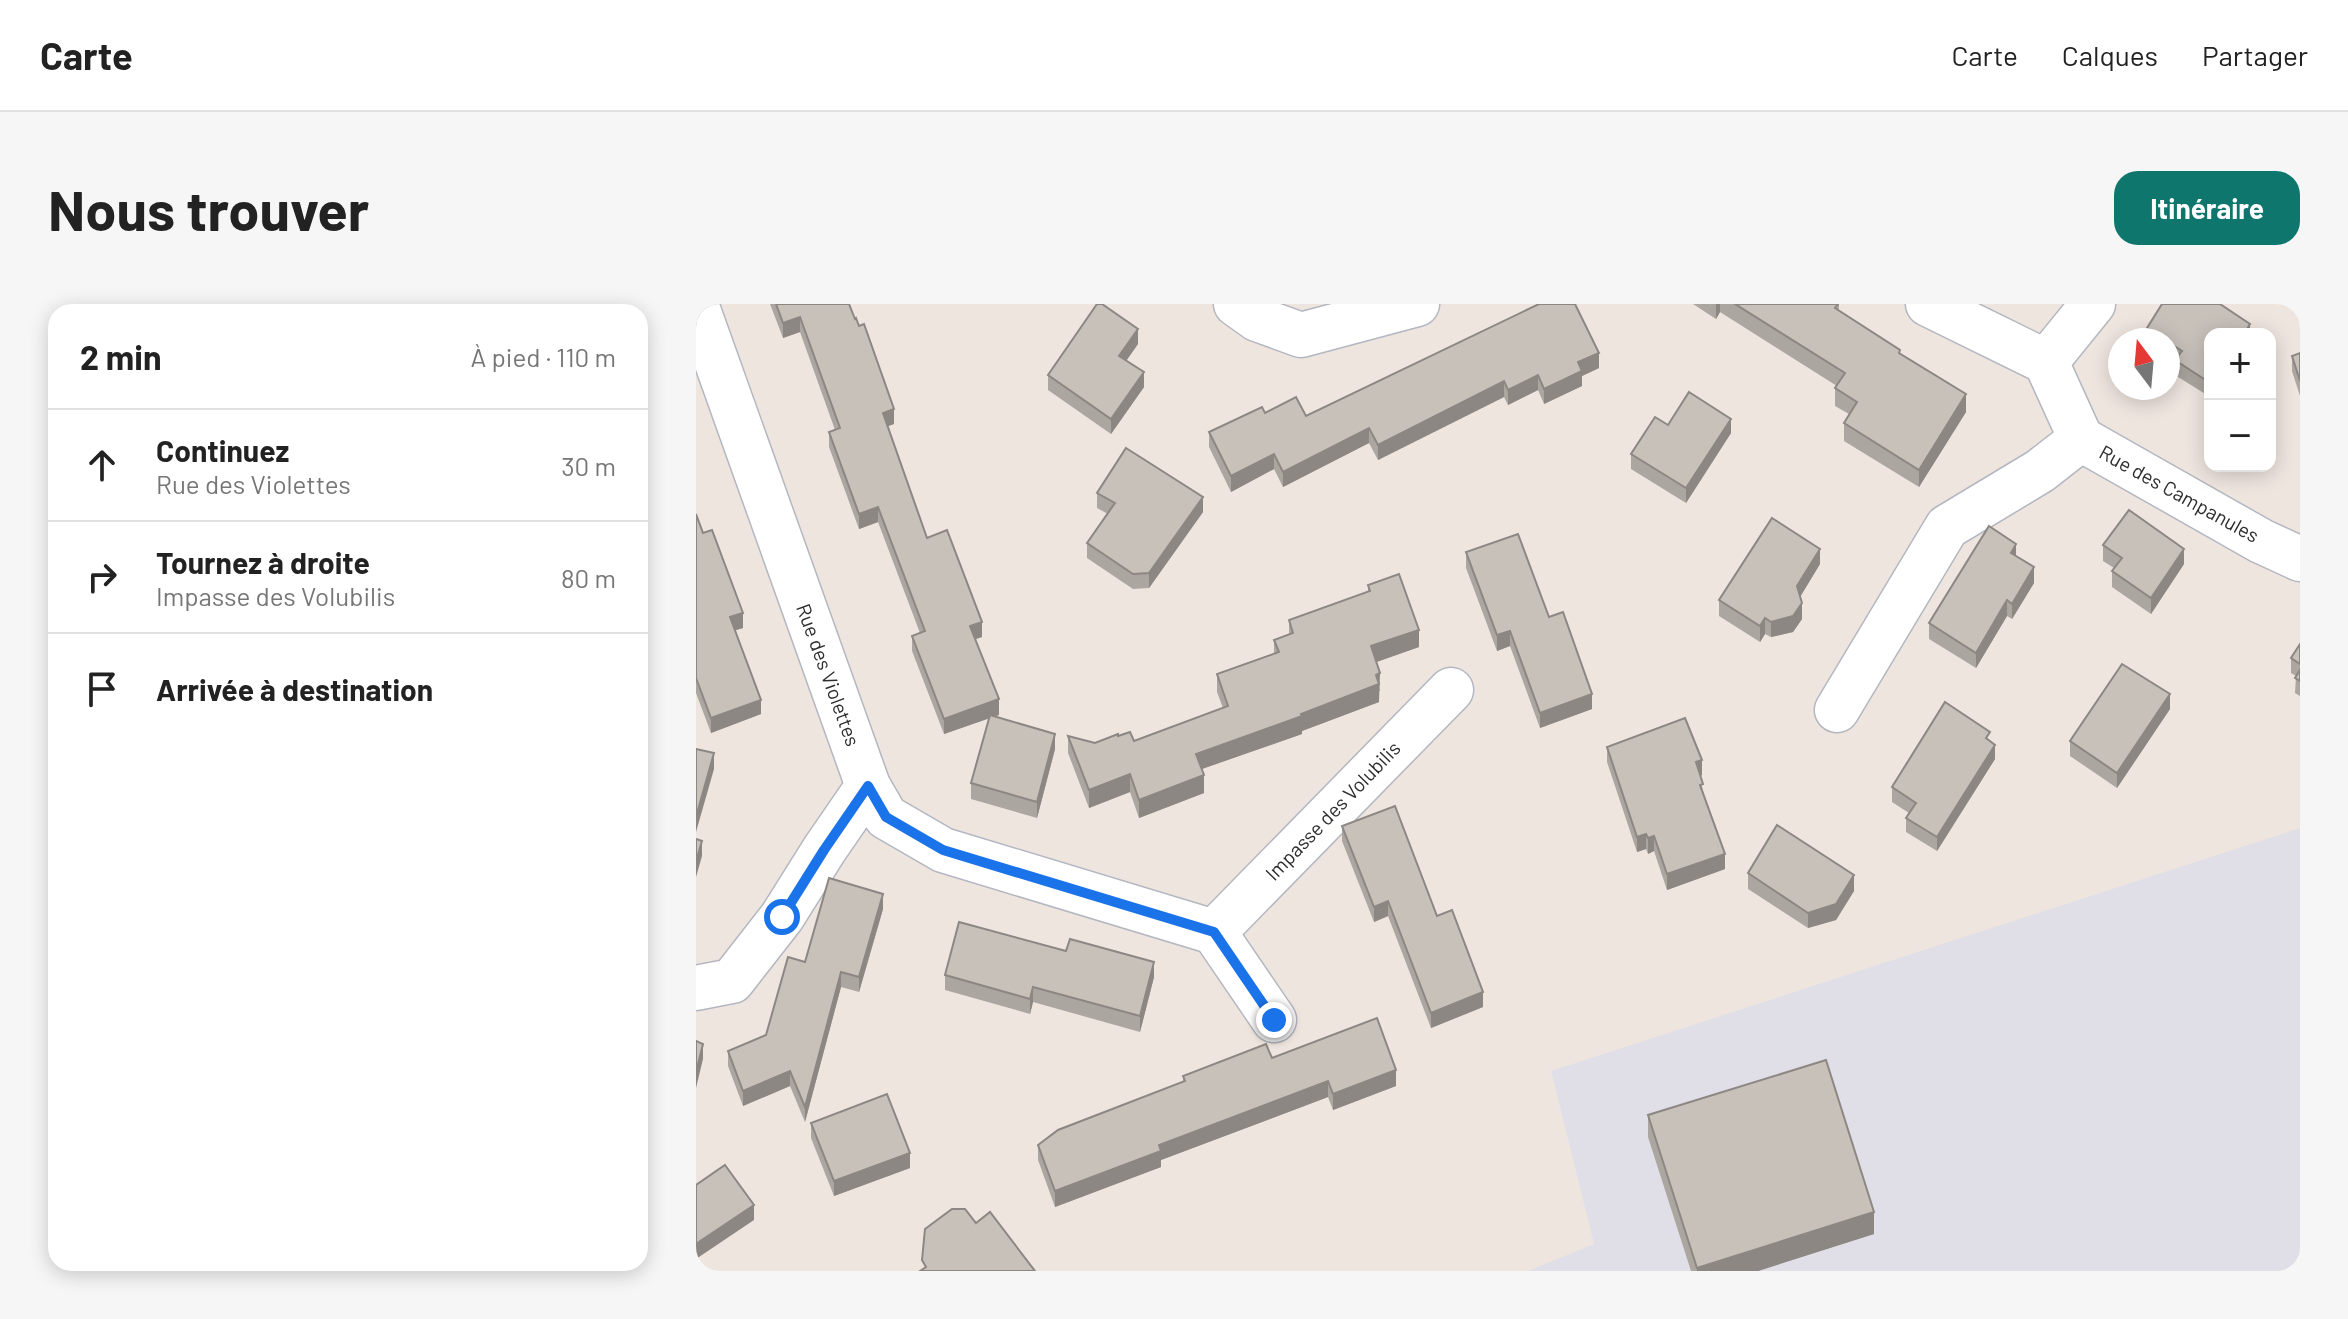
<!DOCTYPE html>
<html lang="fr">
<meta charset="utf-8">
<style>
body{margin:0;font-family:Barlow,sans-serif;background:#f6f6f6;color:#222}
.controls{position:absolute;right:24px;top:24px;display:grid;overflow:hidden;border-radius:16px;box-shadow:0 4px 20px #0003}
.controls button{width:72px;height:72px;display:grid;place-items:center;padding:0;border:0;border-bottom:2px solid #e0e0e0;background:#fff;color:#222;font:40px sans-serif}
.compass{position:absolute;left:1412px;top:24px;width:72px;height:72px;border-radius:50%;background:#fff;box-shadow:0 4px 20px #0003;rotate:344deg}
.stop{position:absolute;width:24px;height:24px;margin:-18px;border:6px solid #1a73e8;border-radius:50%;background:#fff}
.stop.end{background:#1a73e8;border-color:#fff;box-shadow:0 2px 8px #0008}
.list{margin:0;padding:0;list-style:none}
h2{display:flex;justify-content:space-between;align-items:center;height:104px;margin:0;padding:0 32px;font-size:34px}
h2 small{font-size:26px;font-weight:400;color:#767676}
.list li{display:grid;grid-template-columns:52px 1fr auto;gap:24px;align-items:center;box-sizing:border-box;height:112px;padding:0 32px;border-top:2px solid #e0e0e0}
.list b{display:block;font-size:30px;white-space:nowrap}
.list p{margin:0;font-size:26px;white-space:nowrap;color:#767676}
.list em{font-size:26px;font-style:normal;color:#767676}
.icon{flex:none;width:44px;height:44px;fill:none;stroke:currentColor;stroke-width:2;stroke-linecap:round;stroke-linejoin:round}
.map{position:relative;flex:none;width:1604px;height:967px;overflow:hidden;border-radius:24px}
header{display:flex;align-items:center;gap:48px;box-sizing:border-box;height:112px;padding:0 40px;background:#fff;border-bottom:2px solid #e0e0e0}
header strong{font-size:38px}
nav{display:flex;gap:44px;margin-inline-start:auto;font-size:28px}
.intro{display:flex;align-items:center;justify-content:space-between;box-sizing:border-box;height:192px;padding:0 48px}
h1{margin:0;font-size:56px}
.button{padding:20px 36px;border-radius:24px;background:#0f766e;color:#fff;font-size:28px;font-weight:700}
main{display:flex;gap:48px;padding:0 48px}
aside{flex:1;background:#fff;border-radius:24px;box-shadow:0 4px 20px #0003}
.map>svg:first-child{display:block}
.industrial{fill:#e0dfe7}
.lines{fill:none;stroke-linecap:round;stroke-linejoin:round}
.minor-casing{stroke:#b3b7c1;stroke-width:47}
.minor{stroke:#fff;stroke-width:44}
.wall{fill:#aca6a0}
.shaded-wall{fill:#8c8782}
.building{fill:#c8c1ba;stroke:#8c8782;stroke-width:2}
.route{stroke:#1a73e8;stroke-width:10}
.labels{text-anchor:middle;stroke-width:6;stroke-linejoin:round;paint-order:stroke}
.street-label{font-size:20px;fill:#2d2d2d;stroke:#fff}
</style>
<header>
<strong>Carte</strong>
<nav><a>Carte</a><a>Calques</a><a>Partager</a></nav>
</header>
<div class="intro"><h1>Nous trouver</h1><a class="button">Itinéraire</a></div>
<main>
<aside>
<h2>2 min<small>À pied · 110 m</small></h2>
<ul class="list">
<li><svg class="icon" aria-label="ahead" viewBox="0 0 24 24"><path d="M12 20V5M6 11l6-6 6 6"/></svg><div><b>Continuez</b><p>Rue des Violettes</p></div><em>30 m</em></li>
<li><svg class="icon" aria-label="right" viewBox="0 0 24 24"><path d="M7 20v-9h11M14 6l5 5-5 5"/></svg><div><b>Tournez à droite</b><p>Impasse des Volubilis</p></div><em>80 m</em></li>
<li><svg class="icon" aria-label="arrive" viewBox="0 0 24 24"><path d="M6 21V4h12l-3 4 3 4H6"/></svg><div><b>Arrivée à destination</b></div></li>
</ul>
</aside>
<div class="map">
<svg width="1604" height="967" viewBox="0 0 1604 967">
<rect width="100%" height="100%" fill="#efe5df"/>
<path class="industrial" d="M1604,524V967H832L898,940L855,767Z"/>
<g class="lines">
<defs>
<g id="minor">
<path d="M0,0L172,482L190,513L247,546L518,628L755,386"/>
<path d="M540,0L561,15L605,31L721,0"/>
<path d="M1232,0L1350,58L1385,135L1565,237L1604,255"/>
<path d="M1350,58L1397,0"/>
<path d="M1141,406L1251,223L1344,167L1385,135"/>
<path d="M518,628L578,716"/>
<path d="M0,684L36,677L86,613L128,546L172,482"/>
</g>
</defs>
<use href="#minor" class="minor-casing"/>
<use href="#minor" class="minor"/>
</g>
<g class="wall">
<path d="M74,0H153L198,120L192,122L231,234L286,333L279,335L303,411L298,412L359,445L341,514L275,495V479L293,414L248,430L216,347V332L224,329L182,218L163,225L133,143V128L139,126L104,28L87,34Z"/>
<path d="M843,0L903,64L886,72V82L848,100L842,86L812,101L808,93L682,156L673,139L587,183L578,165L535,188L513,143V128L569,109L610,112Z"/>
<path d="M997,0H1143V7L1204,50L1270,108L1223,183L1148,137V119L1153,110L1139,102V84L1141,82L1024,8L1020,15Z"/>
<path d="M1451,24L1554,30H1514V93L1479,71V57L1472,52V36H1451Z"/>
<path d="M442,40L430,57L448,83L415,130L352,86V71Z"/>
<path d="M1604,49V92L1596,67V52Z"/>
<path d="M1035,129L990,199L935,165V150Z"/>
<path d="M401,189L507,208L453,284L437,285L391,254V239L412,210L401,204Z"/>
<path d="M0,210L47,324L39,326L65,410L15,429L0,389Z"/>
<path d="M1407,241L1488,260L1455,310L1416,283V267L1418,264L1407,257Z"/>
<path d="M770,248L853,313L896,405L844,424L814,342L801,347L770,264Z"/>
<path d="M1320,252L1338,279L1316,315L1311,312L1280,364L1233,335V319Z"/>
<path d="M1124,260L1104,293L1106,315L1097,328L1075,333L1069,330L1064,338L1023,312V296Z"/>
<path d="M672,281L723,343L680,358L684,387H683V398L606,427V430L506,465L508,489L443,514L434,488L393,504L372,449V432L399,439L422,432L438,437L527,404L521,388V370L578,349V336L593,330V316L672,288Z"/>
<path d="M1604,340V392L1599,389L1600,372L1595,369V354Z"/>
<path d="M1474,405L1421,484L1374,452V437Z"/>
<path d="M1294,437L1299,455L1241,547L1210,528V514L1213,509L1196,498V483Z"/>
<path d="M911,443L1006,471L1004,472L1007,487L1029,565L971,586L958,547L952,550L950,545L941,548L911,458Z"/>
<path d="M646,522L741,612L787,703L735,724L692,612L678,618L646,537Z"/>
<path d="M1052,569L1158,587L1140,616L1112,624L1052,585Z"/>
<path d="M187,605L163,688L145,683L109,818L94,782L47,802L32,762V747L70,731L109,658Z"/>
<path d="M249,671L458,673L444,728L337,698L334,710L249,686Z"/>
<path d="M576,754L700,782L637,806L632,793L465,856V863L359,903L342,856V841L487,778V772Z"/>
<path d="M952,811L1178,930L1062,967H995L952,833Z"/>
<path d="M115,819L214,864L138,892L115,834Z"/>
</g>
<g class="shaded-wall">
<path d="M1020,0H1024V8L1020,15Z"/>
<path d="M104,13V28L87,34V19Z"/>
<path d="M1554,20V30H1548Z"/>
<path d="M442,25V40L423,67V52Z"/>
<path d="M903,49V64L886,72V82L848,100V85L882,58Z"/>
<path d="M448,68V83L415,130V115Z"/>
<path d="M842,71V86L812,101V86Z"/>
<path d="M808,77V93L682,156V141Z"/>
<path d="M1270,90V108L1223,183V166Z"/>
<path d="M198,105V120L187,124V109Z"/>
<path d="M1035,115V129L990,199V184Z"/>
<path d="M673,124V139L587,183V168Z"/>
<path d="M578,150V165L535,188V172Z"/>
<path d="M507,193V208L453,284V269Z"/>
<path d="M182,203V218L163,225V210Z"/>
<path d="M1320,240V255L1315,249Z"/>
<path d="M1124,245V260L1101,298V282Z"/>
<path d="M1488,245V260L1455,310V294Z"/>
<path d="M1338,263V279L1316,315V300Z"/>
<path d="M1311,296V312L1280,364V349Z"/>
<path d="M1106,299V315L1097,328L1075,333V318Z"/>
<path d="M47,309V324L34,328V313Z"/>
<path d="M1069,314V330L1064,338V322Z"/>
<path d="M286,318V333L274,337V322Z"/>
<path d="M723,326V343L675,360V342Z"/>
<path d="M814,327V342L801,347V331Z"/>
<path d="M684,369L683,398L606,427V430L500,467V450L605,410Z"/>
<path d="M896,390V405L844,424V409Z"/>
<path d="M1474,390V405L1421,484V469Z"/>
<path d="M303,395V411L248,430V415Z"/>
<path d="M65,396V410L15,429V414Z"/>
<path d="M359,430V445L341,514V498Z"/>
<path d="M1299,441V455L1241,547V533Z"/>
<path d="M18,449V465L0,528V513Z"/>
<path d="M1006,456V471L1000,473V458Z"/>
<path d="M434,470V488L393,504V486Z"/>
<path d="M508,471V489L443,514V496Z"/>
<path d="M950,530V545L941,548V533Z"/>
<path d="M958,532V547L952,550V534Z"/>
<path d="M6,537V552L0,573V557Z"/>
<path d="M1029,550V565L971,586V570Z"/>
<path d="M1158,571V587L1140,616L1112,624V609Z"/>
<path d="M187,590V605L163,688V673Z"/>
<path d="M692,597V612L678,618V603Z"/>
<path d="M458,658V673L444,728V712Z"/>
<path d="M145,668V683L109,818V803Z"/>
<path d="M337,683V698L334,710V695Z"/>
<path d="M787,688V703L735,724V709Z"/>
<path d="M7,740V755L0,784V768Z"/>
<path d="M700,766V782L637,806V790Z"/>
<path d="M94,767V782L47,802V787Z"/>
<path d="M632,777V793L465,856V863L359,903V887L463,841Z"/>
<path d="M214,849V864L138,892V877Z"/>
<path d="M58,901V916L0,955V940Z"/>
<path d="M1178,908V930L1062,967H1001V964Z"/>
</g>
<g class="building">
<path d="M80,0H153L159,15L160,14L163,22L168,20L198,105L187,109L231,234L251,226L286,318L274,322L303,395L248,415L216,332L229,327L182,203L163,210L133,128L144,124L104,13L87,19Z"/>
<path d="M401,0H406L442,25L423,52L448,68L415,115L352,71Z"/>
<path d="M843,0H879L903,49L882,58L886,67L848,85L842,71L812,86L808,77L682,141L673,124L587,168L578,150L535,172L513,128L566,103L569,109L600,93L610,112Z"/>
<path d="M1039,0H1142L1139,4L1204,46L1203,49L1270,90L1223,166L1148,119L1161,98L1139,84L1149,69Z"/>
<path d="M1466,0H1524L1554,20L1548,30H1514V79L1479,56L1486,47L1472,38V36H1469L1451,24Z"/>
<path d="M1604,49V77L1596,52Z"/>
<path d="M993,88L1035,115L990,184L935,150L959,113L972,121Z"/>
<path d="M430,144L507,193L453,269L437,270L391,239L419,199L401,189Z"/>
<path d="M1433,206L1488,245L1455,294L1416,267L1426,254L1407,241Z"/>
<path d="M0,210L7,229L16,226L47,309L34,313L65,396L15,414L0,374Z"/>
<path d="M1076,214L1124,245L1101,282L1106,299L1097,312L1075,318L1069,314L1064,322L1023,296Z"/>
<path d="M1293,222L1320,240L1315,249L1338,263L1316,300L1311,296L1280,349L1233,319Z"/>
<path d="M822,230L853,313L867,308L896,390L844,409L814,327L801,331L770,248Z"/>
<path d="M703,270L723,326L675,342L684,369L680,371L683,380L605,410L606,412L500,450L508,471L443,496L434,470L393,486L372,432L399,439L422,430V432L434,428L438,437L532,402L521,370L583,348L578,336L597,329L593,316L674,287L672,281Z"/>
<path d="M1604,340V360L1595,354Z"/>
<path d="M1426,360L1474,390L1421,469L1374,437Z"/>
<path d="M1604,366V377L1599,374Z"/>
<path d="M1249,398L1294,428L1290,434L1299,441L1241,533L1210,514L1220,499L1196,483Z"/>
<path d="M294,411L359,430L341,498L275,479Z"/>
<path d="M989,414L1006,456L1000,458L1007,480L1004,481L1029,550L971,570L958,532L952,534L950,530L941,533L911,443Z"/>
<path d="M0,445L18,449L0,513Z"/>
<path d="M699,502L741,612L756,606L787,688L735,709L692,597L678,603L646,522Z"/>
<path d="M1081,521L1158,571L1140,600L1112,609L1052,569Z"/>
<path d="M0,535L6,537L0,557Z"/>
<path d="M133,574L187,590L163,673L145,668L109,803L94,767L47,787L32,747L70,731L92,653L109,658Z"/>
<path d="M263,618L370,647L374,635L458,658L444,712L337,683L334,695L249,671Z"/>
<path d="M681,714L700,766L637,790L632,777L463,841L465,847L359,887L342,841L362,826L489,777L487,772L570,740L576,754Z"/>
<path d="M0,737L7,740L0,768Z"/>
<path d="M1130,756L1178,908L1001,964L952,811Z"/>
<path d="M191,790L214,849L138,877L115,819Z"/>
<path d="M29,861L58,901L0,940V881Z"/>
<path d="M256,905H269L280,919L294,908L339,967H224L230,963L226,956L229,925Z"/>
</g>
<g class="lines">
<path class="route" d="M86,613L128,546L172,482L190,513L247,546L518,628L578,716"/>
</g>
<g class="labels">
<g class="street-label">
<text transform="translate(1483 190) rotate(29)" y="7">Rue des Campanules</text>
<text transform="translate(132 371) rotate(70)" y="7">Rue des Violettes</text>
<text transform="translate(637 507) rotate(-46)" y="7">Impasse des Volubilis</text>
</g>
</g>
</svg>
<div class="controls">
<button>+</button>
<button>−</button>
</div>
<svg class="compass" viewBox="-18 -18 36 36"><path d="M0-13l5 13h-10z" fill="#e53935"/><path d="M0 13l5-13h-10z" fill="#767676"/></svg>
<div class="stop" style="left:86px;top:613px"></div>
<div class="stop end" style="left:578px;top:716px"></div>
</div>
</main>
